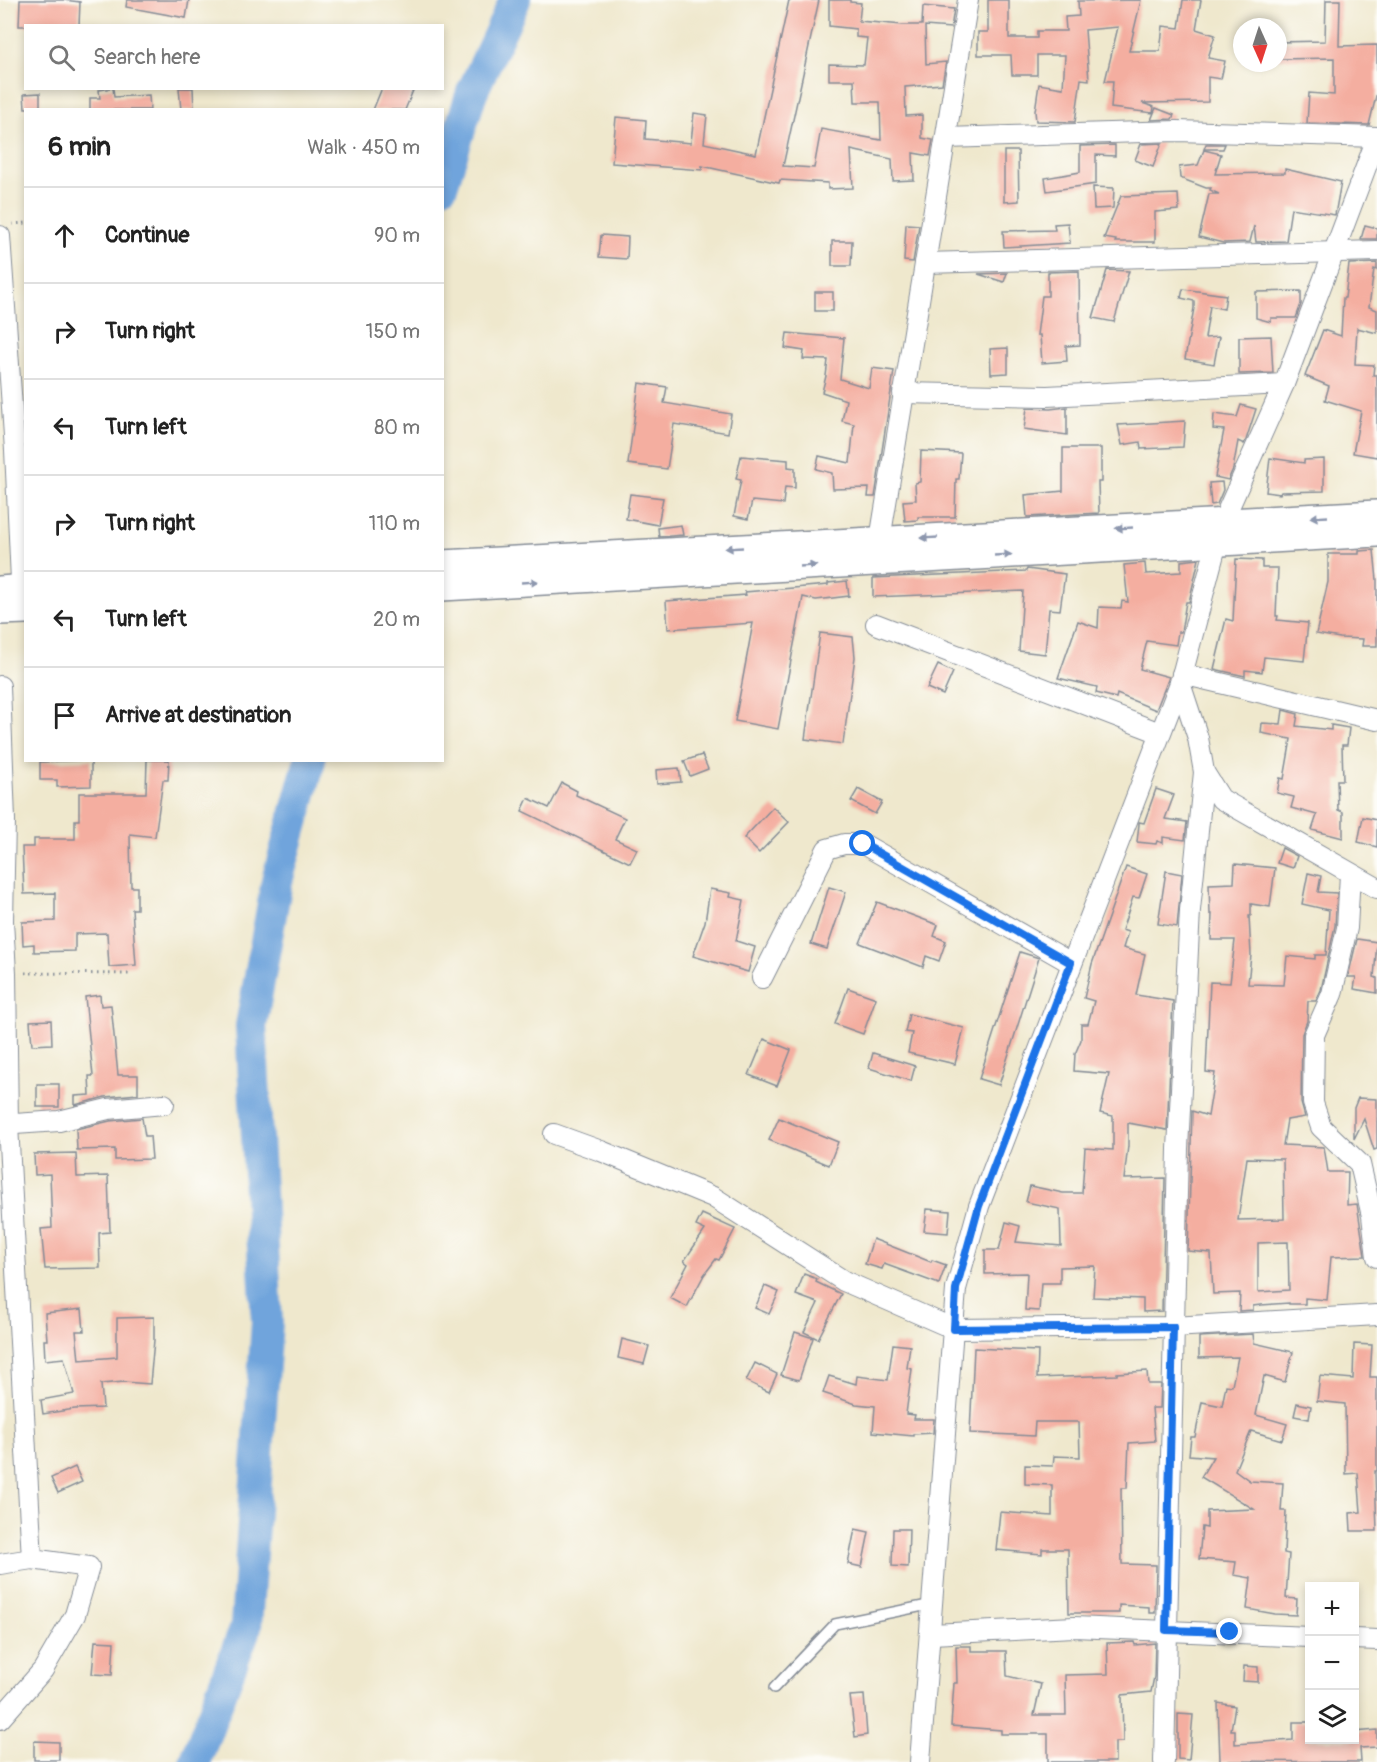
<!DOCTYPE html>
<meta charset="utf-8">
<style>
body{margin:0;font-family:Pangolin,sans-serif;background:#f2f2f2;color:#222}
.controls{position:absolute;right:18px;bottom:18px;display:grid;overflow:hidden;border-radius:0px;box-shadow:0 3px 9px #0003}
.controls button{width:54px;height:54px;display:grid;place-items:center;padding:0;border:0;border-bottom:2px solid #e0e0e0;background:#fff;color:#222;font:30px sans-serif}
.compass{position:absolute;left:1233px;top:18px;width:54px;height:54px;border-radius:50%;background:#fff;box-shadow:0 3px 9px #0003;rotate:177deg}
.stop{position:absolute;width:18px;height:18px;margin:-14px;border:4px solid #1a73e8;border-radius:50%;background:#fff}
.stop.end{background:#1a73e8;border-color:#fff;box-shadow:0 2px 6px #0008}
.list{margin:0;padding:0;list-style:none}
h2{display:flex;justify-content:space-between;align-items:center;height:78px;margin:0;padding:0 24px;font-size:26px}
h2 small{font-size:20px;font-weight:400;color:#767676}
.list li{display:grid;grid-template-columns:39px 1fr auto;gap:18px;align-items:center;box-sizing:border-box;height:96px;padding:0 24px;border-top:2px solid #e0e0e0}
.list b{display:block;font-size:22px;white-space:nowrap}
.list em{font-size:20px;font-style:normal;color:#767676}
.icon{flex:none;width:33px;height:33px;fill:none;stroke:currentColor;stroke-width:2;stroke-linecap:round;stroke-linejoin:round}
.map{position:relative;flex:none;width:1377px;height:1762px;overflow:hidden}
.search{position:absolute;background:#fff;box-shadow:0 3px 9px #0003;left:24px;top:24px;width:420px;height:66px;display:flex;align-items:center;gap:15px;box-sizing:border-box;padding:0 21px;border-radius:0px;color:#767676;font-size:22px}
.panel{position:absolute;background:#fff;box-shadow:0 3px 9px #0003;left:24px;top:108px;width:420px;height:654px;border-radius:0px}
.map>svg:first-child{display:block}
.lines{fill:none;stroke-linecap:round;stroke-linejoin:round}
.river{stroke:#6fa4dc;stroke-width:32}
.building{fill:#f4aea0;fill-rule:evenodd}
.service-casing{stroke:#858c96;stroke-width:12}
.minor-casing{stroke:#858c96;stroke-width:22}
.secondary-casing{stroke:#858c96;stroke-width:30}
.path{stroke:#858c96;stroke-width:3;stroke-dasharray:1.5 4.5;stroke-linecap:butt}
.service{stroke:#fff;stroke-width:9}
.minor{stroke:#fff;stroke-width:20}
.secondary{stroke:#fff;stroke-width:27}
.oneway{fill:#8d97ae}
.route{stroke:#1a73e8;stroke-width:8}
</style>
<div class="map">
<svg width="1377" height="1762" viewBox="0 0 1377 1762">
<rect width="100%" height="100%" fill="#fdfcf7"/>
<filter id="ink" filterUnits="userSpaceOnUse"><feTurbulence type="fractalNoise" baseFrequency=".0167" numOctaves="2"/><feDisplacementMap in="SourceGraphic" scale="12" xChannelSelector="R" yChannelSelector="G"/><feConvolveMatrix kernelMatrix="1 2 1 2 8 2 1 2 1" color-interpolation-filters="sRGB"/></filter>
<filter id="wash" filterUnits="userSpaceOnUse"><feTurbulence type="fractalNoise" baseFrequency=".008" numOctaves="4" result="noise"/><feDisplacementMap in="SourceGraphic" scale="24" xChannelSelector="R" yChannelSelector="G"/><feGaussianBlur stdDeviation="1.35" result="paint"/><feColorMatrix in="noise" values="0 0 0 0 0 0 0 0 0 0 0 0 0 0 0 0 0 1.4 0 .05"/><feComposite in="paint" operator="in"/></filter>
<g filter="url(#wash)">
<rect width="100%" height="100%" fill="#efe8cd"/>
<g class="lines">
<g class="river">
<path d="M442,186L472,92L515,0"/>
<path d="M195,1762L246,1626L267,1322L251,1026L277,881L310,760"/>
</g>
</g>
<g id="blocks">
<g class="building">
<path d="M20,0H64L80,2L79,26H19Z"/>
<path d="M127,0H189L186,18L126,7Z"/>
<path d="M789,0H819L783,166L814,168L821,129L881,140L880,102H855L854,80H829V64L864,65L867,38L856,37V29L829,26V0H850V2L861,3L859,21L903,25H922L923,6L954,9L951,28L925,26L926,64L946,62L942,84L905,87L906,116L922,115V138L933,140L930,156L913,153L914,180L893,181L892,159L851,150L853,188L828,189V183L780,180L779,183L702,166V170L612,163L616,117L646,120L645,139L691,143L694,113L707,115L704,143L756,154Z"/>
<path d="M988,0H1009V38H1037V31H1066L1065,17L1079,16L1078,1L1141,0L1129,51H1160L1163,26L1179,28L1183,0H1201L1196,29L1215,35L1208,58L1225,61L1221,79L1208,77V102L1142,103L1154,107L1153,113L1111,108L1113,81H1105L1118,27L1085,30L1089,80L1081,79L1075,122L1036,121L1035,111L1039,84L1063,88L1065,55H1037V75H1012L1011,55H978V32H988Z"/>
<path d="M1326,0H1340L1339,46L1377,45V92L1369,125L1307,123L1309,93L1334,95V58L1278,59V42L1325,41Z"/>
<path d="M113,88L114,97L149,95L150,110H90V98H100L99,90Z"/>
<path d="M179,88H193L194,110H181Z"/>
<path d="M382,88H414L405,110H373Z"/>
<path d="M40,93V108H25L24,94Z"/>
<path d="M1156,108L1174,115L1172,119L1151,120Z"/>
<path d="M1162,143L1153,167L1135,160L1141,144Z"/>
<path d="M1206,144H1225L1223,149H1204Z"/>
<path d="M1115,145V156L1096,155V184L1047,191L1045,178L1080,172V146Z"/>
<path d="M1204,150L1221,154L1215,174L1285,173V169L1341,182L1335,215L1291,208L1286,241L1256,242L1254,226L1250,242L1223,243L1199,237L1209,194H1219L1210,190L1211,188H1206L1180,178L1179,167L1198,165Z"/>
<path d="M1004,151H1018L1019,201L1004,202Z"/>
<path d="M1093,187L1114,188L1113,208L1094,209Z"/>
<path d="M1178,194L1179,210L1155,212V242H1115L1116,240L1104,238L1121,196Z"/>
<path d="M1068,223L1070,243L1004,247L1003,231L1055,230L1054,224Z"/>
<path d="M906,224L919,225L913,262L904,261Z"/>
<path d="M1365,225L1377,228V239H1361Z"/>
<path d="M601,235L628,237L627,259L599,257Z"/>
<path d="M832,241H852L851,266H832Z"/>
<path d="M1377,263V270L1374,269L1369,307L1377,310V333L1357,328L1355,364L1374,365L1373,375H1377V457L1353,453L1361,411L1325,400L1329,386L1305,376L1323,330L1341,336L1343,298H1345L1349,264Z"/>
<path d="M1107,270L1129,271L1114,322L1093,318Z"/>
<path d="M1079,271L1080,345L1066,346L1067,361L1042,363L1040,335H1037L1042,296H1048V272Z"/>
<path d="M1007,273L1004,282L978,274Z"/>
<path d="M1183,289L1226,295L1224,309L1210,306L1205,338L1219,337L1214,364L1185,359L1194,308V301L1181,298Z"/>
<path d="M1301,291V304L1296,318H1271V322L1256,318V292Z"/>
<rect x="815" y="292" width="18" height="19"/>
<path d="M787,333L844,338L840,379L869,388L872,368L894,371L875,497H868L869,488L833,489L832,473L816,469L819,456L850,463L854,424L842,421L846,400L822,392L826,376L828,360L803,359L804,351L785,348Z"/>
<path d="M1271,336L1273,373L1239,374V337Z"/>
<path d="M1008,348V373L991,374L990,349Z"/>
<path d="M639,383L667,387L664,403L731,414L728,433L674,424L667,469L628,464Z"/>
<path d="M1241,405L1256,409L1246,440L1244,444L1238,441L1233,469L1228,480L1215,477L1224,430L1213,429L1214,414L1237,417Z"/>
<path d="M1067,407V435L1024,429L1027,408L1050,409Z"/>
<path d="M1185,421L1183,447L1141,449L1140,442L1122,445L1118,425Z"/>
<path d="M1063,448H1101V482H1098L1099,513L1027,517L1025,495L1063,491Z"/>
<path d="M921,451L961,453L959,479H956L955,517H918V520L905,521L903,501L916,500L915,483L920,482Z"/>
<path d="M741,456L788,460V467L795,468V488L785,487L783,504L752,501L748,519L734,516L741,480L736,479Z"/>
<path d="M1270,458L1304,463V460L1324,459V491L1281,492L1280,494L1266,492Z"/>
<path d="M1222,482L1223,490L1217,504L1211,505L1209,483Z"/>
<path d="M630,494L663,498L658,525L626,519Z"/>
<path d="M681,525L683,535L659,537L658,528Z"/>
<path d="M1374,550L1377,580V646H1362L1363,639L1340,638L1316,634L1328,582V554H1359V551Z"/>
<path d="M1199,559L1189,602H1186L1181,632H1178L1176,645L1147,641L1140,669L1169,677L1156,710L1117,694L1116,698L1096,693L1097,687L1058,678L1078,621L1098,628L1099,607L1121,608L1122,601L1128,602L1124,565L1145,563L1146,574L1181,572V561Z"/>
<path d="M1236,559L1262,560V568H1278L1276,616H1278L1277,620L1308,623L1304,661L1264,657L1262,672L1245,670V676L1214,669L1226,619L1233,621Z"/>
<path d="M1027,569L1065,574L1060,610L1049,609L1045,654L1019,651L1023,591L873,597V578L1026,571Z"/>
<path d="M847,581L849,596L816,600L803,597L778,729L735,721L753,623L668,629L666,601L746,595L745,592L828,585V583Z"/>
<path d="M820,633L853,637L855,657L843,744L805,739Z"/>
<path d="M938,665L953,672L943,695L927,688Z"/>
<path d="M1283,710L1298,714L1296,726L1331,730V725L1349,728L1347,745H1342L1343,780H1337L1338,810L1343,812V838L1312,830L1317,815L1291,808L1294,797L1277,793L1280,778L1284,779L1291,739L1261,733L1262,723L1281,724Z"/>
<path d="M702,755L708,769L690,776L684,761Z"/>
<path d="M91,760V786L57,787V780H40V762Z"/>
<path d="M147,760H169L168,780H163L155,837L130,834L131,887H137V909H132L136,965L109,967L107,933L75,934V951L34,952V944L23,945L22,922L55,921V893L24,894L22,847H34V839H75V820H79V793H146Z"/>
<path d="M679,768L681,782L657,784L656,770Z"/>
<path d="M562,783L577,791L576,795L625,818L615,839L637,849L630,863L522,811L528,798L549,808Z"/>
<path d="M858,789L882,802L875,814L851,801Z"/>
<path d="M1156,789L1174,795L1165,819L1187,822L1185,840L1163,837V843L1157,841L1156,844L1137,842L1139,824V822L1144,823Z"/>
<path d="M773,807L789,822L759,853L744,838Z"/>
<path d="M1363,817L1377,820V847L1358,842Z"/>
<path d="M1282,848L1297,856L1293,868L1277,863Z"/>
<path d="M1235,864L1275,868L1270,907L1251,904V916H1249L1251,955L1248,984L1284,985L1287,956L1315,959V955H1326L1329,910L1302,904L1308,873L1321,876L1318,892L1337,893L1335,926L1321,990L1316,1001H1308L1307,1021L1302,1034L1301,1103L1305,1117L1287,1120L1283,1145L1324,1147L1328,1172H1348L1347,1205L1357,1204L1365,1256L1331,1257L1327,1300L1305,1298V1304H1289V1303L1261,1305L1253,1306V1310L1239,1311L1240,1293L1213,1294L1211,1253L1188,1251L1192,1111L1208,1116L1215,1073L1206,1072L1210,982L1230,983L1235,940H1211L1212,914H1210L1209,884L1234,883ZM1247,1158L1283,1159L1284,1219L1238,1220ZM1288,1242L1289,1290L1258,1292V1243Z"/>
<path d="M1126,867L1147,874L1139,898L1133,897L1122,930L1128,932L1123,948L1145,954L1136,995L1173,1001L1167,1130L1128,1123V1146L1124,1179L1165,1178L1162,1311L1143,1312V1299L1093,1297L1095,1266L1060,1267V1283H1041L1039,1311L1025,1310L1027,1273L985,1274V1250H999L1006,1222L1020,1226L1016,1242L1061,1246L1060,1209L1026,1202L1030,1186L1063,1193H1082L1085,1148L1113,1150V1116L1100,1113L1109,1074L1074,1071L1075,1054L1081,1040V1024H1088L1094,1001L1084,998L1092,964Z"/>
<path d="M1166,871L1182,874L1177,927L1158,924Z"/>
<path d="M829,887L846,892L827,949L811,944Z"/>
<path d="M710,889L731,893L730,897L744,900L736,941L755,947L748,972L693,956L705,922Z"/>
<path d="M877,902L938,925L934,936L946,941L939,961L926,956L923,967L860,943Z"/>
<path d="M1357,939L1377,942L1374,977L1377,978V993L1354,989L1356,977H1348Z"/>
<path d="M1020,952L1039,958L999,1085L979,1079Z"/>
<path d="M848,988L876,998L863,1034L835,1024Z"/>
<path d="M100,995L101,1006L111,1005L118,1075H138V1094L105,1097L75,1105V1096L90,1095L89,1076H93L85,997Z"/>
<path d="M909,1014L964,1028L955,1064L908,1053L912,1033L905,1032Z"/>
<path d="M51,1020L52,1044L32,1045L30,1021Z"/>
<path d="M764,1039L791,1050L777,1086L749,1075Z"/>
<path d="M873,1053L915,1066L911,1081L869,1068Z"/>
<rect x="37" y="1084" width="22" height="23"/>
<path d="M1358,1098L1377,1099V1149L1374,1150L1364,1119L1354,1139V1108Z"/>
<path d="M142,1118L145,1136H150L152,1159L115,1160V1149L77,1150L76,1129L110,1121Z"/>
<path d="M779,1118L838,1142L829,1165L769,1140Z"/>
<path d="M76,1153L77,1177L108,1176L110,1232L99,1233L100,1268L45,1269L41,1229L52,1228L50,1174L35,1175L34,1154Z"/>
<path d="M927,1209L950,1211L948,1233L924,1231Z"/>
<path d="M702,1214L735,1229L719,1260L716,1259L704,1275L687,1307L670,1298L688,1264L684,1261L705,1230L696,1226Z"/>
<path d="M873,1239L931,1262L932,1260L946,1265L939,1284L884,1264L882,1269L865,1264Z"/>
<path d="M804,1274L817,1279L816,1282L841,1294L818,1339L804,1332L818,1303L796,1295Z"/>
<path d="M765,1286L779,1292L769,1314L755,1308Z"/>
<path d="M82,1309L84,1331H76L79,1360L117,1357V1318L154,1317V1340L150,1384L124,1382L101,1384L103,1408L75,1409L43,1414L41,1400L74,1394L64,1358L45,1360L44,1340H47L45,1313Z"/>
<path d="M795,1332L813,1338L799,1380L781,1375Z"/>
<path d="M1253,1334L1254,1343L1293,1352L1285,1382L1264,1376L1256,1415L1287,1424L1282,1440L1251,1431L1235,1470L1250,1481L1283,1483L1281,1511H1286L1284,1553L1289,1554L1286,1598L1297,1599L1296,1615L1275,1614L1247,1609L1251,1578L1234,1575L1236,1562L1199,1559L1202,1527L1207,1528V1511L1254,1509L1201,1477L1213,1457L1189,1455L1191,1437H1195L1202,1402L1222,1406L1226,1385L1232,1386L1238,1357L1199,1358V1337Z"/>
<path d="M622,1339L649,1346L644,1364L618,1358Z"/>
<path d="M893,1344L910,1346L907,1368L912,1369L906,1414L915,1415L914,1419H934L933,1433L913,1434V1436L873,1432L875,1406L856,1404L823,1393L829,1376L856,1384L857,1376L888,1380Z"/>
<path d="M1354,1344L1372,1345L1370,1377H1377V1471H1375L1377,1531H1351L1350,1513L1361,1512L1358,1473L1346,1474L1345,1404L1317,1401L1320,1376L1353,1379Z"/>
<path d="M974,1348L1038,1351L1037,1378L1117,1375V1373L1147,1371L1148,1384H1161L1160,1408H1152L1155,1441L1129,1443L1127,1488H1121L1122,1564L1156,1565L1155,1613H1149V1607L1119,1605V1613H1069L1068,1549H1042V1554L996,1550L1000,1512L1052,1516V1485L1025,1484V1465L1053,1466L1054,1456L1080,1457L1079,1422H1035L1034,1436L970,1433Z"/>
<path d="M755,1363L777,1374L769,1392L746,1381Z"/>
<path d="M1297,1403L1311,1406L1309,1419L1294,1416Z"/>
<path d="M75,1467L82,1482L58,1493L51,1478Z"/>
<path d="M855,1529L869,1532L862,1567L848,1564Z"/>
<path d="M893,1529H909L908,1567L892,1566Z"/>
<path d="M95,1641L114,1642L112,1675L92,1674Z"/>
<path d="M1134,1642L1135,1645L1155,1643L1154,1677L1151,1692L1122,1695L1123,1742H1115V1762H1048V1734H1001V1730L951,1726L954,1683H957L956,1646H971V1651H1006L1007,1676L1041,1684L1034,1715H1066L1065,1675L1108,1674L1107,1643Z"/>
<path d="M1244,1666L1258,1667V1682L1243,1681Z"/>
<path d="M864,1695L867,1735L855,1737L850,1696Z"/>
<path d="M1218,1703L1235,1706L1231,1730H1235V1744L1293,1740V1722H1310V1740H1354V1732L1377,1730V1747L1360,1748L1361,1762L1220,1761Z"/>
<path d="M1178,1714L1193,1715L1189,1760L1178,1759Z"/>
<path d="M34,1741L59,1742V1760H34Z"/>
</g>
</g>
</g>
<g filter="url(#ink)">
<use href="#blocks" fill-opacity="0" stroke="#858c96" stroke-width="1.5"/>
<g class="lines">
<defs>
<path id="service" d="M774,1688L835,1624L933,1604"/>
<g id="minor">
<path d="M946,138L1177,131L1377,137"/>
<path d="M0,236L15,450L22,602"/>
<path d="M925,263L1377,251"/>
<path d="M903,393L1047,396L1284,384"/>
<path d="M880,540L968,0"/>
<path d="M876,624L1160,733"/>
<path d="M1182,674L1377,720"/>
<path d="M1180,683L1198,738L1204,772L1221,799L1377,888"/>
<path d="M0,686L5,820L3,921L6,973L8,1125L32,1559L89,1567L75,1615L43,1670L0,1719"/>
<path d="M1350,874L1347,928L1332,994L1314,1035L1313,1103L1321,1127L1360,1164L1372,1216L1377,1257"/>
<path d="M762,978L827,849L844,844H863L1071,963"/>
<path d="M0,1125L59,1121L108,1109L164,1104"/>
<path d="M554,1134L601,1151L713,1197L844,1281L954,1329L1173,1327L1377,1315"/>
<path d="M0,1564L32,1559"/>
<path d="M931,1634L1074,1627L1310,1637"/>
<path d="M1354,1639L1377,1640"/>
<path d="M920,1762L956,1289L979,1206L1180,683L1222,523L1284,384L1377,138"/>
<path d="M1164,1762L1178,1149L1190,910L1204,772"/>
</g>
<g id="secondary">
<path d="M442,564L1377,514"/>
<path d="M442,587L1377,533"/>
<path d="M0,590L26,588"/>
<path d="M0,611L26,610"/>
</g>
</defs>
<use href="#service" class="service-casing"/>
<use href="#minor" class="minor-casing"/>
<use href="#secondary" class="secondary-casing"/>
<g class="path">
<path d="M12,224L26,223"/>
<path d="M25,973L131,974"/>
</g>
<use href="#service" class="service"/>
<use href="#minor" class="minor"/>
<use href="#secondary" class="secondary"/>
</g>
<defs><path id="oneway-solid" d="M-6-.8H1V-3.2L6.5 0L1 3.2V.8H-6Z" transform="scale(1.5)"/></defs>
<g class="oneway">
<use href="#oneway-solid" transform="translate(1319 517) rotate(177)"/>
<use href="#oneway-solid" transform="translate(1124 528) rotate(177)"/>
<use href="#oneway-solid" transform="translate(929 538) rotate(177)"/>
<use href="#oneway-solid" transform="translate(734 548) rotate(177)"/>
<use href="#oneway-solid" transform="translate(1003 555) rotate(-3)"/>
<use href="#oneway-solid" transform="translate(808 566) rotate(-3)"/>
<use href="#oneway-solid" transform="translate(530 582) rotate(-3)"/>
</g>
</g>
<g class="lines" filter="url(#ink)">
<path class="route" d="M863,844L1071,963L979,1206L956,1289L954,1329L1173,1327L1166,1630L1230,1632"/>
</g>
</svg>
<div class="controls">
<button>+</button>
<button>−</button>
<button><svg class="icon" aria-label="layers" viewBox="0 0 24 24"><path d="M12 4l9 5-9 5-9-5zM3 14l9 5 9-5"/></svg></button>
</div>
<svg class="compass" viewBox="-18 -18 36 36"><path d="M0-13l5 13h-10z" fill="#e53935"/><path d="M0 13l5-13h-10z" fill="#767676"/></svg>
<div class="stop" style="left:863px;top:844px"></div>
<div class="stop end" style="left:1230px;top:1632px"></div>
<div class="search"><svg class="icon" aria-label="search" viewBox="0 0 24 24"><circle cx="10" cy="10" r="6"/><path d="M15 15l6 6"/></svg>Search here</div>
<section class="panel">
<h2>6 min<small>Walk · 450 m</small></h2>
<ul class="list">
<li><svg class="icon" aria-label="ahead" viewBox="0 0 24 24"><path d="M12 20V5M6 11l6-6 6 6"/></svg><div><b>Continue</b></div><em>90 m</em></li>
<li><svg class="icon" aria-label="right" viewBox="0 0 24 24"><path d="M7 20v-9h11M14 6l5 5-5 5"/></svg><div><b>Turn right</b></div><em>150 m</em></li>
<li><svg class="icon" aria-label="left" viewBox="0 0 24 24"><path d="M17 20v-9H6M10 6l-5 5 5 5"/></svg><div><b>Turn left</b></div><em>80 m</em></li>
<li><svg class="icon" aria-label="right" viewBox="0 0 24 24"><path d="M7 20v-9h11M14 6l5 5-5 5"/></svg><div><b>Turn right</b></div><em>110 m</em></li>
<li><svg class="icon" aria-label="left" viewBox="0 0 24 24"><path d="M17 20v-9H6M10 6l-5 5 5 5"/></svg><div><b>Turn left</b></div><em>20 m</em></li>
<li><svg class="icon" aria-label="arrive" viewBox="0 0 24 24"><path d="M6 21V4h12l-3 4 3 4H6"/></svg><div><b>Arrive at destination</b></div></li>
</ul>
</section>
</div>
